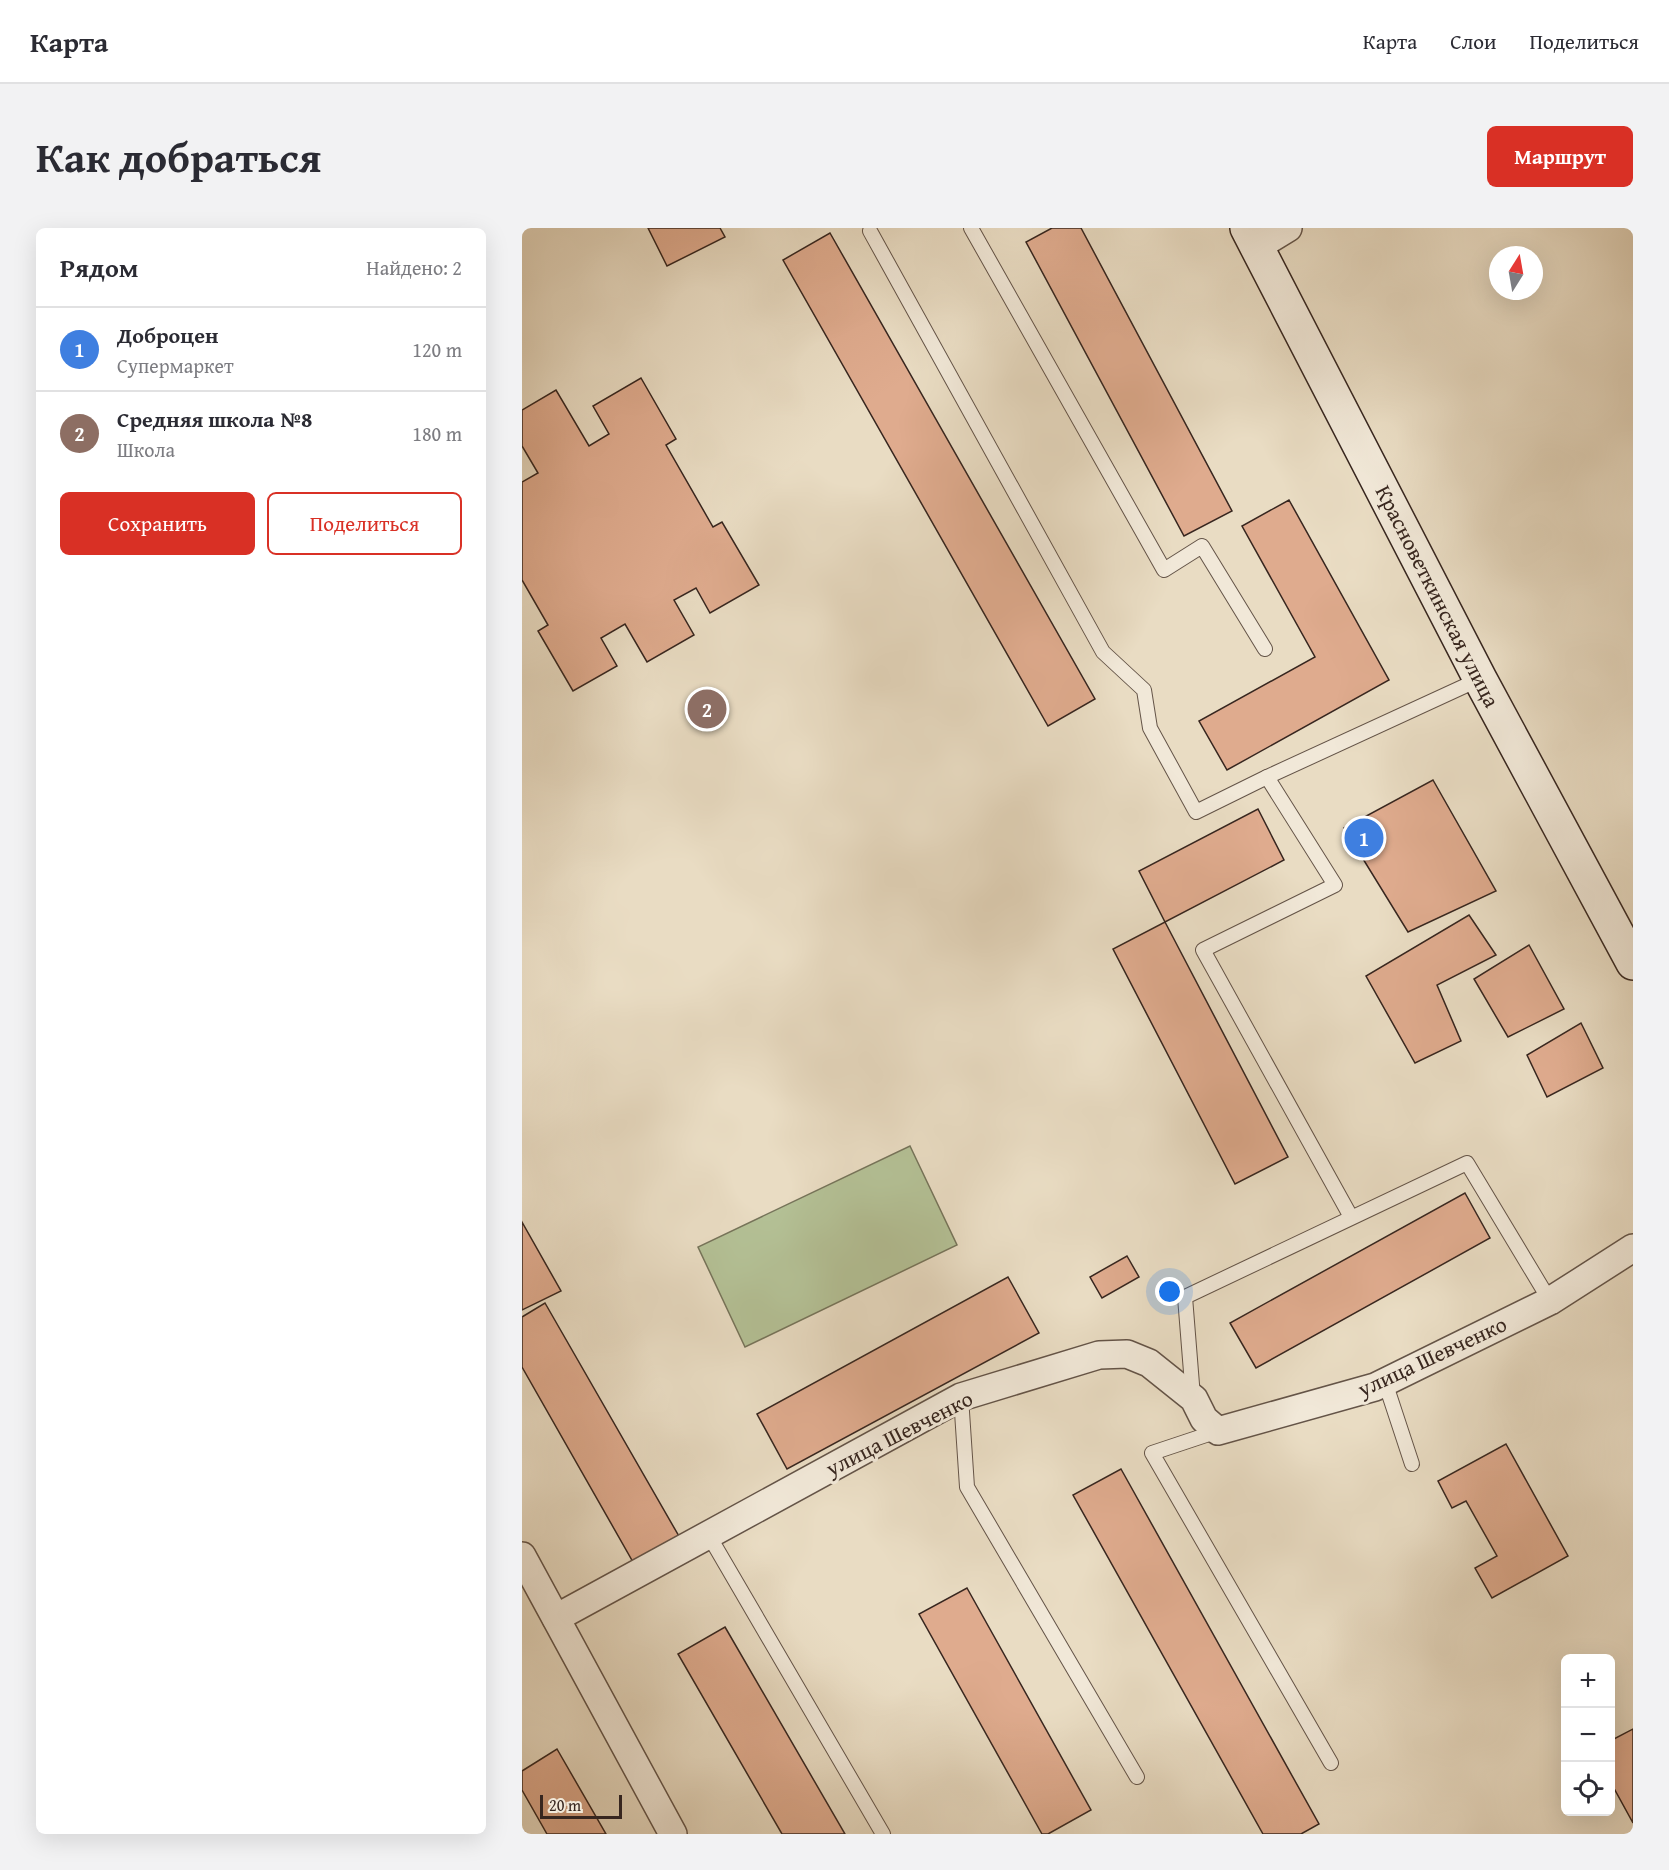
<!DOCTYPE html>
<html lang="ru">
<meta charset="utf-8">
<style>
body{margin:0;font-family:"Gentium Book Plus",serif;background:#f2f2f3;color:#2b2b33}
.controls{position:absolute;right:18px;bottom:18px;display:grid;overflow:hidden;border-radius:9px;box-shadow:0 6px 24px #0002}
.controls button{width:54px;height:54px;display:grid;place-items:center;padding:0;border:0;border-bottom:2px solid #e1e1e2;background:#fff;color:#2b2b33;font:30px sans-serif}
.compass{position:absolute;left:967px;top:18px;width:54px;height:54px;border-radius:50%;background:#fff;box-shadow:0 6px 24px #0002;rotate:11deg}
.scale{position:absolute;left:18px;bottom:15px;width:82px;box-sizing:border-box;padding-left:6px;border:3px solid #37261f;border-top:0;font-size:16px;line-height:21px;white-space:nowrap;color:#37261f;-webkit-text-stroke:4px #f1e8d8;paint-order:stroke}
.you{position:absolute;left:648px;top:1064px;width:21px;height:21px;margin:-15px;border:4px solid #fff;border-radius:50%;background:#1a73e8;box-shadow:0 0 0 9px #1a73e833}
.badge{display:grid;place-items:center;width:39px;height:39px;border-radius:50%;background:#d93025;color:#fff;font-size:20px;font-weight:700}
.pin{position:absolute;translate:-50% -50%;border:3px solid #fff;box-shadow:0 2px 6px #0006}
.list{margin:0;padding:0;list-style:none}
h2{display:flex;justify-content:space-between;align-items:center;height:78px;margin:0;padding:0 24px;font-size:26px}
h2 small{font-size:20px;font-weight:400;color:#7c7c81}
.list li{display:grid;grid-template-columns:39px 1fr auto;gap:18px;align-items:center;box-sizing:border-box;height:84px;padding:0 24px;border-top:2px solid #e1e1e2}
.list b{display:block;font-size:22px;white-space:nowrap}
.list p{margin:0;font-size:20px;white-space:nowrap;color:#7c7c81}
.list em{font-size:20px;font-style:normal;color:#7c7c81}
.actions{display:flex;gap:12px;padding:18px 24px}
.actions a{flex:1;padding:14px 0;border:2px solid #d93025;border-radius:9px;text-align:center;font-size:21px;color:#d93025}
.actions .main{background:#d93025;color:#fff}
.icon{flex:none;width:33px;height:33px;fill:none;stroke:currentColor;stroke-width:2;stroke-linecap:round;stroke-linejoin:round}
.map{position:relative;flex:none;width:1111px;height:1606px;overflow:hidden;border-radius:9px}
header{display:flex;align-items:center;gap:36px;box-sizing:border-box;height:84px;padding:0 30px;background:#fff;border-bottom:2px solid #e1e1e2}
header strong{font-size:28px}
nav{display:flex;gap:33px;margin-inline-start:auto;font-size:21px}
.intro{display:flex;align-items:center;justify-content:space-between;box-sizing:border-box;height:144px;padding:0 36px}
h1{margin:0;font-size:42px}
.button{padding:15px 27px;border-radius:9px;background:#d93025;color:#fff;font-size:21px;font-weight:700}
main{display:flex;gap:36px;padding:0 36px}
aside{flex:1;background:#fff;border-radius:9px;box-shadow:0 6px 24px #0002}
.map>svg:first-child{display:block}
.green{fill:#b4c196;stroke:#76745a;stroke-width:1.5}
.building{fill:#dfab8e;stroke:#37261f;stroke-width:1.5}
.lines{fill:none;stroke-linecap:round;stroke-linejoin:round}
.service-casing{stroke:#645448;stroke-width:16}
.minor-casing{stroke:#645448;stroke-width:30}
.secondary-casing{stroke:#37261f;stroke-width:36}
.service{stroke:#f1e8d8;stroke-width:14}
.minor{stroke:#f1e8d8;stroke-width:27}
.secondary{stroke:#f1e8d8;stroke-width:33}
.labels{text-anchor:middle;stroke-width:6;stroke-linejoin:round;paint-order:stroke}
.street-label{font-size:22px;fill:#37261f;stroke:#f1e8d8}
</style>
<header>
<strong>Карта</strong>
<nav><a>Карта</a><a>Слои</a><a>Поделиться</a></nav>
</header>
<div class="intro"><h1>Как добраться</h1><a class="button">Маршрут</a></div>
<main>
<aside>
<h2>Рядом<small>Найдено: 2</small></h2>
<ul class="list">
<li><span class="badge" style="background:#3f7fe0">1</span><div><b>Доброцен</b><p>Супермаркет</p></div><em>120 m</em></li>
<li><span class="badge" style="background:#8d6e63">2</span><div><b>Средняя школа №8</b><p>Школа</p></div><em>180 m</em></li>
</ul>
<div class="actions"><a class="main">Сохранить</a><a>Поделиться</a></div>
</aside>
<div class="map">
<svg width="1111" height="1606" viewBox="0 0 1111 1606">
<rect width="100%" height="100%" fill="#e9dcc3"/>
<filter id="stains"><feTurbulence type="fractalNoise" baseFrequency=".00333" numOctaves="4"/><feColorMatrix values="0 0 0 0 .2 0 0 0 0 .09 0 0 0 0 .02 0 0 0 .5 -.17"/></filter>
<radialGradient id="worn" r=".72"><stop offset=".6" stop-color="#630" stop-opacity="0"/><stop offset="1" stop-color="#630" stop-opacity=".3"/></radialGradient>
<path class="green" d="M388,918L435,1017L223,1119L176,1019Z"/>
<g class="building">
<path d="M126,0H198L203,9L145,38Z"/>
<path d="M530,0H559L710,283L662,308L504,14Z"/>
<path d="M308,5L573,471L526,498L261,32Z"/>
<path d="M119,150L154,211L144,217L191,299L200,294L237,357L188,385L174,360L152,372L172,407L125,434L103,396L79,410L95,438L51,463L16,403L26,397L0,352V254L16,245L0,218V182L34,162L67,218L87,206L71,178Z"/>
<path d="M767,272L867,452L705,542L677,493L793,429L720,298Z"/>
<path d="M911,552L974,663L886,704L822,600Z"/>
<path d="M736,581L762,632L643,694L617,643Z"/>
<path d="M947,687L974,727L915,757L939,813L893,835L844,748Z"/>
<path d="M643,694L766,929L713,956L591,721Z"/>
<path d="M1007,717L1042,781L986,809L952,751Z"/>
<path d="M1059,795L1081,840L1025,869L1005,827Z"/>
<path d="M943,965L968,1010L734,1140L708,1095Z"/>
<path d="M0,994L39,1063L0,1082Z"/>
<path d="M605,1028L617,1049L580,1070L568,1049Z"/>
<path d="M486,1049L517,1105L265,1241L235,1186Z"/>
<path d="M23,1075L158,1310L111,1334L0,1139V1089Z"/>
<path d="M984,1216L1046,1328L970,1370L953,1340L975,1328L944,1273L930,1280L916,1253Z"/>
<path d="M599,1241L797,1596L779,1606H741L551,1267Z"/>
<path d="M445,1360L569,1582L526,1606H520L397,1386Z"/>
<path d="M203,1399L323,1606H260L156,1426Z"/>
<path d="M1111,1501V1595L1088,1553V1513Z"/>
<path d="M35,1521L84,1606H25L0,1562V1543Z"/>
</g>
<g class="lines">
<defs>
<g id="service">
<path d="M449,0L642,342L680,318L743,421"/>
<path d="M348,3L581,424L622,462L628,500L674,584L745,549L958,451"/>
<path d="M745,549L813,657L681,722L829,989"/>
<path d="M863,1154L890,1236"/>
<path d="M439,1169L445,1259L615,1549"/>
<path d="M671,1169L663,1069L945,935L1028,1073"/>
<path d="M696,1203L630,1225L809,1535"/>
<path d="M186,1306L361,1606"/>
</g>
<g id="minor">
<path d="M735,19L766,0"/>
<path d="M0,1328L151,1606"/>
<path d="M34,1390L439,1169L577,1127L605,1126L627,1135L672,1171L682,1191L696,1203L853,1159L1028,1073L1111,1020"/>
</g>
<path id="secondary" d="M725,0L958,451L1111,735"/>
</defs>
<use href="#service" class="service-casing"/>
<use href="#minor" class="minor-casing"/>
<use href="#secondary" class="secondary-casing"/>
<use href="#service" class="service"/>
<use href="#minor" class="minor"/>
<use href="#secondary" class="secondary"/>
</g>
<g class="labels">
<g class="street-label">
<text transform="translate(916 368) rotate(63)" y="8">Красноветкинская улица</text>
<text transform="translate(910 1128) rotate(-25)" y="8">улица Шевченко</text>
<text transform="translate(377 1205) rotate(-27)" y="8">улица Шевченко</text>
</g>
</g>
<rect width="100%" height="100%" filter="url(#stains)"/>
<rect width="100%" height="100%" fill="url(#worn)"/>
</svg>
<div class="controls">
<button>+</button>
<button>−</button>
<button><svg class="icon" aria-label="locate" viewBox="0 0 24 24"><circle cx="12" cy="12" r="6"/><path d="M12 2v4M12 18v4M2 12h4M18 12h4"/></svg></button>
</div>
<svg class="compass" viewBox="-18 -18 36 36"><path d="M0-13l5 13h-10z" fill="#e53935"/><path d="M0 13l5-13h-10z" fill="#7c7c81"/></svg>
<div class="scale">20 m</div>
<div class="you"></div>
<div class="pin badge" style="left:842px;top:610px;background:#3f7fe0">1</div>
<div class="pin badge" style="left:185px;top:481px;background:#8d6e63">2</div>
</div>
</main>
